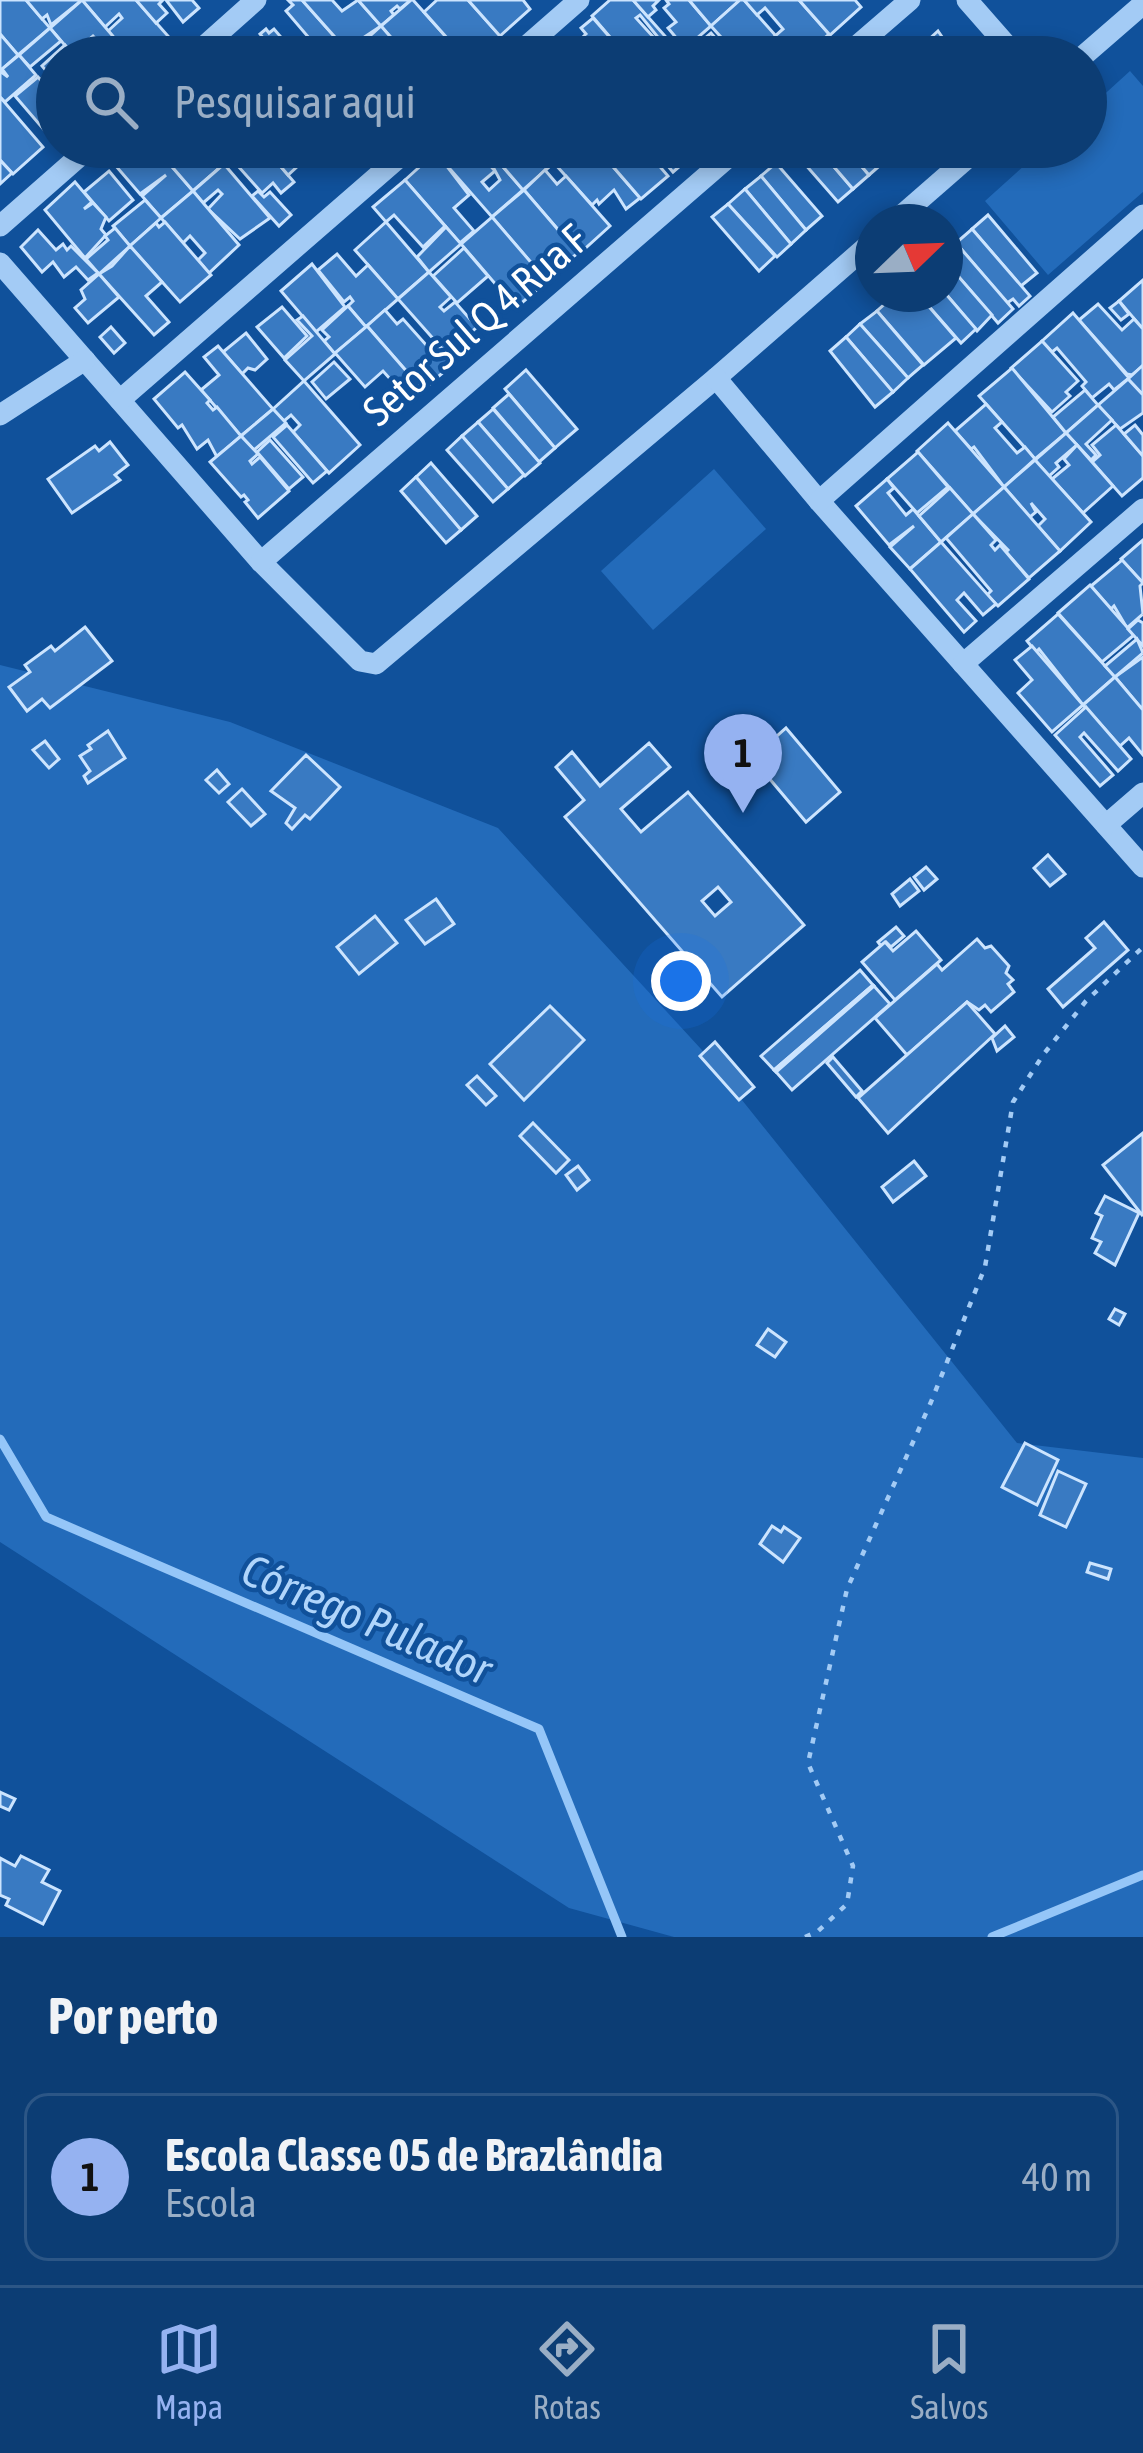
<!DOCTYPE html>
<html lang="pt">
<meta charset="utf-8">
<style>
body{margin:0;font-family:"Asap Condensed",sans-serif;background:#154479;color:#f1f3f6}
.compass{position:absolute;left:855px;top:204px;width:108px;height:108px;border-radius:50%;background:#0c3d74;box-shadow:0 6px 18px #0003;rotate:67deg}
.you{position:absolute;left:681px;top:981px;width:42px;height:42px;margin:-30px;border:9px solid #fff;border-radius:50%;background:#1a73e8;box-shadow:0 0 0 18px #1a73e833}
.badge{display:grid;place-items:center;width:78px;height:78px;border-radius:50%;background:#95b2f1;color:#111;font-size:39px;font-weight:700}
.pin{position:absolute;translate:-50% -99px;filter:drop-shadow(0 3px 6px #0008)}
.pin::after{content:'';position:absolute;top:63px;width:42px;height:36px;background:inherit;clip-path:polygon(0 0,100% 0,50% 100%)}
.list{margin:0;padding:0;list-style:none}
h2{display:flex;justify-content:space-between;align-items:center;height:156px;margin:0;padding:0 48px;font-size:51px}
h2 small{font-size:39px;font-weight:400;color:#9aaec5}
.list li{display:grid;grid-template-columns:78px 1fr auto;gap:36px;align-items:center;box-sizing:border-box;height:168px;margin:0 24px 24px;padding:0 24px;border:3px solid #2c5686;border-radius:24px}
.list b{display:block;font-size:45px;white-space:nowrap}
.list p{margin:0;font-size:39px;white-space:nowrap;color:#9aaec5}
.list em{font-size:39px;font-style:normal;color:#9aaec5}
.icon{flex:none;width:66px;height:66px;fill:none;stroke:currentColor;stroke-width:2;stroke-linecap:round;stroke-linejoin:round}
.map{position:relative;flex:none;width:1143px;height:1937px;overflow:hidden}
.search{position:absolute;background:#0c3d74;box-shadow:0 6px 18px #0003;left:36px;right:36px;top:36px;height:132px;display:flex;align-items:center;gap:30px;box-sizing:border-box;padding:0 42px;border-radius:66px;color:#9aaec5;font-size:45px}
.sheet{height:348px;background:#0c3d74}
nav{display:flex;justify-content:space-around;align-items:center;box-sizing:border-box;height:168px;border-top:3px solid #2c5686;background:#0c3d74;font-size:33px;color:#9aaec5}
nav a{display:grid;justify-items:center;gap:6px}
nav .on{color:#95b2f1}
.map>svg:first-child{display:block}
.green{fill:#236bba}
.lines{fill:none;stroke-linecap:round;stroke-linejoin:round}
.stream{stroke:#95c6f8;stroke-width:9}
.building{fill:#397ac2;stroke:#cce4fe;stroke-width:3;fill-rule:evenodd}
.path{stroke:#a3cbf5;stroke-width:4.5;stroke-dasharray:6 9;stroke-linecap:butt}
.minor{stroke:#a3cbf5;stroke-width:21}
.labels{text-anchor:middle;stroke-width:9;stroke-linejoin:round;paint-order:stroke}
.street-label{font-size:42px;fill:#fff;stroke:#10519b}
.water-label{font-size:45px;font-style:italic;fill:#b0d5fb;stroke:#10519b}
</style>
<div class="map">
<svg width="1143" height="1937" viewBox="0 0 1143 1937">
<rect width="100%" height="100%" fill="#10519b"/>
<g class="green">
<path d="M1130,71L1143,86V192L1048,275L985,201L1045,147H1086V111Z"/>
<path d="M714,469L766,529L653,630L601,571Z"/>
<path d="M0,665L230,722L498,828L701,1049L1017,1443L1143,1458V1937H674L569,1908L0,1542Z"/>
</g>
<g class="lines">
<g class="stream">
<path d="M0,1439L46,1517L539,1729L622,1937"/>
<path d="M992,1937L1143,1875"/>
</g>
</g>
<g class="building">
<path d="M0,0H26L50,28L18,55L0,34Z"/>
<path d="M26,0H82L51,25L47,15L42,19Z"/>
<path d="M82,0H136L168,36L154,48L147,39L142,43L150,53L145,57H130L108,31L122,18L119,14L105,27Z"/>
<path d="M82,0L123,48L114,57L93,36L84,44L89,50L75,57L50,28Z"/>
<path d="M136,0H163L159,4L167,13L156,23Z"/>
<path d="M166,0H192L199,8L183,22Z"/>
<path d="M288,0H302L350,54L298,57L294,53L310,39L286,11L293,5Z"/>
<path d="M302,0H332L342,11L358,0L381,26L360,40L362,43L350,54Z"/>
<path d="M358,0H411L400,9L397,6L391,11L394,15L381,26Z"/>
<path d="M411,0H413L464,57H408L381,26Z"/>
<path d="M437,0H468L500,36L476,57H464L424,12Z"/>
<path d="M468,0H523L530,9L500,36Z"/>
<path d="M610,0H633L680,53L675,57H627L592,16ZM640,15L661,41L650,55L656,40L636,18Z"/>
<path d="M633,0H659L653,6L656,10L648,17Z"/>
<path d="M666,0H689L711,26L680,53L673,45L678,40L668,28L676,22L664,8L669,4Z"/>
<path d="M689,0H740L711,26Z"/>
<path d="M740,0H744L776,36L751,57H739L711,26Z"/>
<path d="M744,0H799L829,34L803,57H794L775,36L783,29L765,8L757,15Z"/>
<path d="M799,0H855L861,7L830,35Z"/>
<path d="M593,18L627,57H572L568,51L586,34L581,28Z"/>
<path d="M381,26L408,57H360L364,49L352,57L350,54Z"/>
<path d="M50,28L61,41L30,67L19,55Z"/>
<path d="M266,29L269,33L274,29L298,57H254L268,44L260,34Z"/>
<path d="M938,31L956,57H918L914,53Z"/>
<path d="M711,33L732,57H691L687,53Z"/>
<path d="M0,34L18,55L0,71Z"/>
<path d="M65,45L75,57H57V100L40,80L48,73L42,66Z"/>
<path d="M231,45L242,57H217Z"/>
<path d="M19,55L36,75L5,102L0,97V71L8,77L2,69Z"/>
<path d="M38,77L57,100V134L52,139L15,96Z"/>
<path d="M0,97L43,147L13,174L0,160Z"/>
<path d="M136,147H143L153,159L160,153L193,191L161,218L142,196L166,175L140,194L115,165Z"/>
<path d="M155,147H209L224,164L193,191Z"/>
<path d="M209,147H244L224,164Z"/>
<path d="M250,147H264L294,182L281,193L273,183L262,193L237,165Z"/>
<path d="M264,147H302L310,155L288,175Z"/>
<path d="M443,147H486L493,155L486,161L495,171L482,182L489,190L500,180L492,165L497,160L523,190L492,217L436,153Z"/>
<path d="M486,147H541L555,162L523,190Z"/>
<path d="M541,147H569L553,161Z"/>
<path d="M575,147L579,152L580,147H596L640,198L626,209L614,190L599,204L597,200L592,205L554,163Z"/>
<path d="M596,147H643L668,176L641,199Z"/>
<path d="M652,147H702L673,172Z"/>
<path d="M790,147H817L853,189L838,202Z"/>
<path d="M817,147H845L869,175L853,189Z"/>
<path d="M845,147H873L885,161L869,175Z"/>
<path d="M873,147H899L900,148L885,161Z"/>
<path d="M436,152L469,195L454,208L474,231L460,243L405,180Z"/>
<path d="M0,160L12,173L0,184Z"/>
<path d="M776,163L822,216L806,230L761,176Z"/>
<path d="M224,164L270,218L240,239L208,209L222,194L218,190L203,203L193,191Z"/>
<path d="M545,170L557,184L566,176L610,226L579,254L524,190Z"/>
<path d="M109,171L133,200L109,221L84,192Z"/>
<path d="M761,176L806,230L791,244L745,189Z"/>
<path d="M405,180L445,226L423,247L394,215L386,222L373,207Z"/>
<path d="M75,182L92,202L84,209L93,203L106,217L101,229L106,235L85,258L45,210Z"/>
<path d="M745,189L791,244L777,257L728,204Z"/>
<path d="M524,190L578,253L569,260L561,250L538,271L492,217Z"/>
<path d="M193,191L239,245L209,273L198,260L205,253L190,236L183,243L161,218Z"/>
<path d="M258,191L264,197L270,192L291,215L279,226L252,196Z"/>
<path d="M145,200L161,218L130,246L113,226Z"/>
<path d="M728,204L775,256L759,271L712,217Z"/>
<path d="M988,215L1037,273L1021,286L972,229Z"/>
<path d="M492,217L547,281L516,308L461,244Z"/>
<path d="M165,222L211,275L180,302L130,246L156,223L159,227Z"/>
<path d="M386,222L429,272L398,299L355,250Z"/>
<path d="M446,227L461,244L429,272L417,257Z"/>
<path d="M115,228L130,246L99,274L86,259L108,240L105,236Z"/>
<path d="M972,229L1030,296L1019,306L1013,299L1007,303L956,243Z"/>
<path d="M38,230L56,250L63,244L67,250L71,246L98,273L88,280L76,267L64,277L53,262L42,272L21,247Z"/>
<path d="M956,243L1013,309L998,323L945,261V252Z"/>
<path d="M130,246L162,282L146,296L169,322L154,335L99,274L112,266Z"/>
<path d="M464,248L488,276L457,303L433,276Z"/>
<path d="M337,254L356,276L368,265L398,299L366,327L348,306L353,301L350,297L344,302L318,270Z"/>
<path d="M945,261L992,315L977,331L945,293Z"/>
<path d="M312,264L345,307L316,332L281,291Z"/>
<path d="M429,272L451,297L440,307L444,311L455,302L477,327L458,344L464,351L453,361L398,299Z"/>
<path d="M99,274L119,297L88,323L75,308L85,299L81,290Z"/>
<path d="M1143,280V329L1119,301Z"/>
<path d="M945,293L976,329L961,343L918,294Z"/>
<path d="M896,294H918L956,338L924,365L877,311Z"/>
<path d="M1119,301L1129,314L1121,320L1110,308Z"/>
<path d="M1098,304L1122,330L1134,319L1143,329V366L1132,375L1127,374L1079,320Z"/>
<path d="M348,306L366,327L335,354L324,341L329,337L322,330Z"/>
<path d="M282,307L307,336L284,358L257,327Z"/>
<path d="M385,310L397,324L403,319L427,346L434,340L454,363L423,390L367,326Z"/>
<path d="M877,311L923,365L908,378L860,324Z"/>
<path d="M1073,313L1129,378L1114,390L1109,384L1092,398L1082,386L1086,382L1057,348L1052,352L1042,341Z"/>
<path d="M303,316L335,354L304,381L285,360L312,336L297,320Z"/>
<path d="M860,324L908,378L893,392L846,337Z"/>
<path d="M367,326L421,388L408,399L383,371L365,387L335,353Z"/>
<path d="M111,327L125,343L114,353L100,337Z"/>
<path d="M246,333L267,359L255,370L248,368L242,374L223,352Z"/>
<path d="M846,337L893,392L875,407L830,351Z"/>
<path d="M1042,341L1078,381L1066,392L1070,396L1052,412L1011,368Z"/>
<path d="M218,346L273,409L241,436L201,390L219,375L204,357Z"/>
<path d="M334,362L350,379L326,399L312,382Z"/>
<path d="M1142,366L1143,367V395L1128,379Z"/>
<path d="M1012,368L1066,433L1035,459L979,396Z"/>
<path d="M526,370L577,429L555,448L505,389Z"/>
<path d="M185,372L210,400L207,403L213,410L217,407L241,436L217,457L208,440L197,449L182,425L178,428L154,399Z"/>
<path d="M1128,379L1143,395V413L1120,429L1098,405Z"/>
<path d="M304,381L360,445L329,473L293,432L300,425L291,415L284,421L273,409Z"/>
<path d="M1085,390L1098,405L1066,433L1053,417Z"/>
<path d="M509,394L555,448L539,462L493,408Z"/>
<path d="M986,404L1002,422L995,428L1017,453L1025,447L1035,459L1004,487L974,447L971,449L955,431Z"/>
<path d="M1098,405L1112,420L1086,444L1096,455L1091,460L1066,433Z"/>
<path d="M273,409L286,423L254,450L241,436Z"/>
<path d="M493,409L540,463L525,476L478,422Z"/>
<path d="M478,422L524,475L508,489L462,436Z"/>
<path d="M948,423L1004,487L973,514L917,451Z"/>
<path d="M287,425L327,471L313,483L273,437Z"/>
<path d="M1116,425L1143,456V478L1122,496L1092,462L1100,455L1092,445Z"/>
<path d="M1135,425L1143,435V456L1124,434Z"/>
<path d="M1066,433L1077,445L1056,463L1059,467L1049,476L1035,460Z"/>
<path d="M241,436L258,454L250,461L252,464L260,457L289,491L258,518L245,502L248,500L244,495L241,497L210,462Z"/>
<path d="M462,436L508,489L493,502L447,450Z"/>
<path d="M270,440L303,477L289,489L257,452Z"/>
<path d="M110,442L128,465L115,475L120,480L72,513L48,479L95,446L99,451Z"/>
<path d="M1077,445L1113,486L1083,513L1052,479L1069,465L1064,459Z"/>
<path d="M918,452L948,487L917,513L887,479Z"/>
<path d="M1035,460L1091,522L1060,551L1038,526L1045,519L1031,503L1036,512L1030,517L1004,487Z"/>
<path d="M431,463L477,516L461,530L416,477Z"/>
<path d="M416,477L461,530L446,543L401,491Z"/>
<path d="M887,479L894,488L888,493L906,515L913,509L941,542L910,569L890,547L914,526L889,545L856,506Z"/>
<path d="M1004,487L1060,551L1029,578L1006,552L1008,550L973,514Z"/>
<path d="M950,488L973,514L941,542L919,516Z"/>
<path d="M973,514L996,540L991,545L995,550L1000,545L1029,579L998,606L987,595L991,591L946,538Z"/>
<path d="M1143,540V583L1121,559Z"/>
<path d="M941,542L996,604L983,615L964,593L957,600L976,621L964,632L910,569Z"/>
<path d="M1122,560L1143,583L1140,586L1143,614L1127,628L1114,606L1111,609L1091,586Z"/>
<path d="M1090,585L1134,635L1102,662L1058,613Z"/>
<path d="M1058,614L1115,677L1083,705L1039,649L1036,652L1027,641Z"/>
<path d="M1138,620L1143,623V646L1128,629Z"/>
<path d="M85,627L112,661L50,708L42,699L27,711L9,687L30,672L25,665L51,646L55,651Z"/>
<path d="M1137,639L1143,653L1115,677L1105,666Z"/>
<path d="M1032,646L1083,705L1052,732L1018,693L1032,680L1015,660Z"/>
<path d="M1143,657V706L1141,708L1115,677Z"/>
<path d="M1115,677L1143,710V755L1129,738L1120,746L1083,705Z"/>
<path d="M1086,707L1131,759L1118,771L1084,733L1080,737L1113,775L1100,786L1055,735Z"/>
<path d="M786,728L840,792L806,822L752,758Z"/>
<path d="M108,731L125,758L88,783L84,776L90,771L80,756L91,749L88,745Z"/>
<path d="M45,741L59,759L49,768L33,750Z"/>
<path d="M649,743L670,767L621,809L641,832L688,792L804,925L722,997L565,817L584,800L556,767L572,752L600,786ZM718,887L731,902L715,916L702,901Z"/>
<path d="M306,755L340,787L310,819L305,815L292,829L286,823L295,808L271,791Z"/>
<path d="M217,770L229,784L219,793L206,780Z"/>
<path d="M242,789L265,814L251,826L228,802Z"/>
<path d="M1048,855L1065,874L1050,886L1034,868Z"/>
<path d="M926,867L937,879L924,890L914,877Z"/>
<path d="M910,879L919,891L900,906L892,894Z"/>
<path d="M436,899L454,924L425,944L406,920Z"/>
<path d="M375,916L397,943L359,974L337,947Z"/>
<path d="M1104,922L1128,950L1063,1007L1048,989L1095,948L1086,938Z"/>
<path d="M896,927L904,936L891,947L886,942L881,946L878,942Z"/>
<path d="M916,931L941,960L895,1000L862,962L885,942L893,951Z"/>
<path d="M977,939L985,948L991,946L1009,966L1006,973L1013,980L1008,984L1014,992L991,1012L985,1005L979,1010L967,1002L907,1055L875,1018L937,964L942,970Z"/>
<path d="M860,970L873,985L774,1070L761,1056Z"/>
<path d="M873,985L874,986L776,1072L774,1070Z"/>
<path d="M874,986L890,1004L792,1090L776,1072Z"/>
<path d="M967,1002L995,1034L888,1133L858,1098Z"/>
<path d="M550,1006L584,1040L524,1100L490,1064Z"/>
<path d="M1005,1026L1014,1037L997,1051L992,1038Z"/>
<path d="M715,1042L754,1087L739,1100L700,1056Z"/>
<path d="M833,1057L862,1091L856,1097L827,1063Z"/>
<path d="M477,1076L496,1096L486,1105L467,1085Z"/>
<path d="M533,1123L569,1160L556,1173L520,1136Z"/>
<path d="M1143,1133V1214L1142,1215L1103,1165Z"/>
<path d="M914,1161L926,1176L893,1202L882,1187Z"/>
<path d="M578,1166L589,1180L577,1190L566,1175Z"/>
<path d="M1105,1196L1139,1213L1115,1265L1095,1253L1101,1242L1092,1238L1102,1216L1096,1213Z"/>
<path d="M1115,1309L1125,1314L1119,1325L1109,1319Z"/>
<path d="M768,1329L786,1342L775,1357L757,1345Z"/>
<path d="M1025,1443L1058,1460L1037,1505L1002,1487Z"/>
<path d="M1058,1471L1086,1484L1066,1527L1040,1515Z"/>
<path d="M772,1526L781,1532L784,1527L800,1538L783,1562L760,1544Z"/>
<path d="M1090,1563L1111,1569L1108,1579L1087,1572Z"/>
<path d="M0,1792L15,1799L9,1810L0,1806Z"/>
<path d="M21,1856L49,1870L42,1882L60,1891L43,1924L6,1905L9,1899L0,1895V1858L15,1866Z"/>
</g>
<g class="lines">
<path class="path" d="M805,1937L817,1932L847,1904L853,1866L808,1763L847,1589L931,1402L985,1267L1013,1102L1043,1055L1086,1001L1143,947"/>
<g class="minor">
<path d="M967,0L1017,57"/>
<path d="M192,57L256,0"/>
<path d="M514,57L579,0"/>
<path d="M844,57L910,0"/>
<path d="M1082,57L1143,4"/>
<path d="M894,222L980,147"/>
<path d="M0,226L90,147"/>
<path d="M0,263L261,562L360,661L376,664L716,378L873,241"/>
<path d="M716,378L819,501L1143,867"/>
<path d="M120,400L411,147"/>
<path d="M0,415L85,360"/>
<path d="M819,501L1143,215"/>
<path d="M261,562L740,147"/>
<path d="M963,664L1143,509"/>
<path d="M1106,825L1143,793"/>
</g>
</g>
<g class="labels">
<g class="street-label">
<text transform="translate(475 325) rotate(-41)" y="15">Setor Sul Q 4 Rua F</text>
</g>
<g class="water-label">
<text transform="translate(367 1619) rotate(23)" y="16">Córrego Pulador</text>
</g>
</g>
</svg>
<svg class="compass" viewBox="-18 -18 36 36"><path d="M0-13l5 13h-10z" fill="#e53935"/><path d="M0 13l5-13h-10z" fill="#9aaec5"/></svg>
<div class="you"></div>
<div class="pin badge" style="left:743px;top:813px">1</div>
<div class="search"><svg class="icon" aria-label="search" viewBox="0 0 24 24"><circle cx="10" cy="10" r="6"/><path d="M15 15l6 6"/></svg>Pesquisar aqui</div>
</div>
<section class="sheet">
<h2>Por perto<small></small></h2>
<ul class="list">
<li><span class="badge">1</span><div><b>Escola Classe 05 de Brazlândia</b><p>Escola</p></div><em>40 m</em></li>
</ul>
</section>
<nav>
<a class="on"><svg class="icon" aria-label="map" viewBox="0 0 24 24"><path d="M3 6l6-2 6 2 6-2v14l-6 2-6-2-6 2zM9 4v14M15 6v14"/></svg>Mapa</a>
<a><svg class="icon" aria-label="directions" viewBox="0 0 24 24"><path d="M12 3l9 9-9 9-9-9zM9 14v-3h6M13 9l2 2-2 2"/></svg>Rotas</a>
<a><svg class="icon" aria-label="saved" viewBox="0 0 24 24"><path d="M7 4h10v16l-5-4-5 4z"/></svg>Salvos</a>
</nav>
